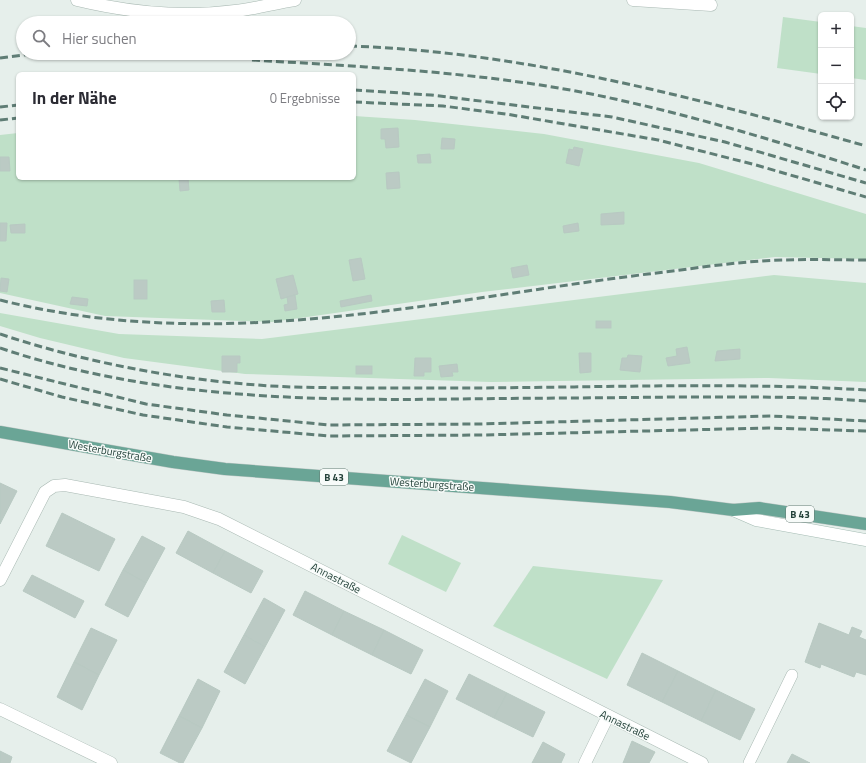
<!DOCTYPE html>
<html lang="de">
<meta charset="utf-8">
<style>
body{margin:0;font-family:"Titillium Web",sans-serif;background:#f2f2f3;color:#2b2b33}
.controls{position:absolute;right:12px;top:12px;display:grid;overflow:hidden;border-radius:6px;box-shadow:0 1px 3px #0004}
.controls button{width:36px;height:36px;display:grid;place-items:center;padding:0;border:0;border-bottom:1px solid #e1e1e2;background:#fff;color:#2b2b33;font:20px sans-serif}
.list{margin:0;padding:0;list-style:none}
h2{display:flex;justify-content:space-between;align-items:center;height:52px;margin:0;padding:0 16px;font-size:17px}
h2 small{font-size:13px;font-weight:400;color:#7c7c81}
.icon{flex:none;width:22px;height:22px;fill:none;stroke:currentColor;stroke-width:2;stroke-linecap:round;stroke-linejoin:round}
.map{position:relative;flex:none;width:866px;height:763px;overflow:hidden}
.search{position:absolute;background:#fff;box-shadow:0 1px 3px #0004;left:16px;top:16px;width:340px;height:44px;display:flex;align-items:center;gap:10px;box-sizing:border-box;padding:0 14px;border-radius:22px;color:#7c7c81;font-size:15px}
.panel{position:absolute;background:#fff;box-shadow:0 1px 3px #0004;left:16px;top:72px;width:340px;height:108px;border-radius:6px}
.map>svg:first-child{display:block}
.green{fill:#bfe0c8}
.building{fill:#bbcac4;stroke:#b8c9c2}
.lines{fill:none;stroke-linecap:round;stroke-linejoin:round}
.service-casing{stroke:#a8b8b2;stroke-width:12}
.minor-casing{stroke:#a8b8b2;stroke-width:13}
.secondary-casing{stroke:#a4bbb3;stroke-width:13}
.primary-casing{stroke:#c2cac8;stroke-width:13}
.service{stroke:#fff;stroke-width:11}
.minor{stroke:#fff;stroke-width:12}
.secondary{stroke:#fff;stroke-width:12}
.primary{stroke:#6aa596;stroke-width:12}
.rail{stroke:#5f7d75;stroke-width:3;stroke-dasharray:8 4;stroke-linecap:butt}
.labels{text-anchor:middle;stroke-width:3;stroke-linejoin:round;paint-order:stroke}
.shield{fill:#f7fbf9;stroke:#637a73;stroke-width:1}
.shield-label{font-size:10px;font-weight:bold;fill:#24423a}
.street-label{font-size:11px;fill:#24423a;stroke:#f7fbf9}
</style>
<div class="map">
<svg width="866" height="763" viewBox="0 0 866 763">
<rect width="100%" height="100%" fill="#e6efeb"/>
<g class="green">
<path d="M783,17L821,22V74L777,68Z"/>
<path d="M851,26L866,28V80L851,78Z"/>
<path d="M354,116L415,120L544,134L699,163L866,214V259L775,257L482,292L272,322L105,316L0,293V135L18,133V178H354Z"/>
<path d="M774,275L866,283V382L769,378L491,382L245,374L124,358L40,338L0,326V313L119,334L262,339Z"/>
<path d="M402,535L461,563L446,592L388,564Z"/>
<path d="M533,566L663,580L607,679L493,626Z"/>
</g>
<g class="building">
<path d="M398,128L399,147L386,148L385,139H381V129Z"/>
<path d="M442,138L455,139L454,149H441Z"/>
<path d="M574,147L583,149L579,166L566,163L569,149L573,150Z"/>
<path d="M430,154L431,163H418L417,155Z"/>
<path d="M0,157H9L10,171H0Z"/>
<path d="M399,172L400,188L387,189L386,173Z"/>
<path d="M179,178H188L189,190L180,191Z"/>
<path d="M624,212V224L601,225V214Z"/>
<path d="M0,223H7L6,241H0Z"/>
<path d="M578,223L579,231L564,233L563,226Z"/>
<path d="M25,224V233H11L10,225Z"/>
<path d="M361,258L365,279L353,281L349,260Z"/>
<path d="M527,265L529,275L513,278L511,268Z"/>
<path d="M293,275L298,294L281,299L276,279Z"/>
<path d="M1,278L9,279L7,292L0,291Z"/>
<rect x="134" y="280" width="13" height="19"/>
<path d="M295,295L297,309L285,311L284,305L288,304L287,297Z"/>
<path d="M371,295L372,301L341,307L340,301Z"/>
<path d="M72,297L88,299L87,306L70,304Z"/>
<path d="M224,300L225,312H212L211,301Z"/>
<rect x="596" y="321" width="15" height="7"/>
<path d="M687,347L690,363L668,366L666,358L677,356L676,349Z"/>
<path d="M740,349V359L715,361L717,351Z"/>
<path d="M579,353H591V372L580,373Z"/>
<path d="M628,355L642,356L640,372L620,370L622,358H627Z"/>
<path d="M222,356H240V363H237V372H222Z"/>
<path d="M415,358H431V372H424V376H414Z"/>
<path d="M457,364L458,372H452L453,376L441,377L439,366Z"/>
<rect x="356" y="366" width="16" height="8"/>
<path d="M0,483L17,491L0,524Z"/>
<path d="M62,513L115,539L99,571L46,546Z"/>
<path d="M188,531L225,551L213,573L176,553Z"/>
<path d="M142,536L165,548L146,583L123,570Z"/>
<path d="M225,551L263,571L251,593L213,573Z"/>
<path d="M123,570L146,583L128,617L105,605Z"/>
<path d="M32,575L84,601L75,618L23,591Z"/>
<path d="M305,591L344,611L332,635L293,615Z"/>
<path d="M264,598L285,610L265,647L244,635Z"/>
<path d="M344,611L384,630L372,655L332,635Z"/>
<path d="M819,623L849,635L852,627L862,631L859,637L866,640V675L856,672L854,677L821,664L820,668L805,662Z"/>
<path d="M91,628L117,640L99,675L74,662Z"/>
<path d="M384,630L423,650L411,674L372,655Z"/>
<path d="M244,635L265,647L245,684L224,672Z"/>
<path d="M642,653L678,671L662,702L627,685Z"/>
<path d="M74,662L99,675L82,710L57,697Z"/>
<path d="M678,671L716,690L701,721L662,702Z"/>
<path d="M469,674L507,693L494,718L456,699Z"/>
<path d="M198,679L220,691L202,728L179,716Z"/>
<path d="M425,679L448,691L430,727L406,715Z"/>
<path d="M716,690L755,709L740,740L701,721Z"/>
<path d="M507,693L545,712L533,737L494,718Z"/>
<path d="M406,715L430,727L411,763L387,751Z"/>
<path d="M179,716L202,728L183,763H180L160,753Z"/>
<path d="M632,741L655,752L649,763H623Z"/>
<path d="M543,742L565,754L561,763H532Z"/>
<path d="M0,751L12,757L10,763H0Z"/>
<path d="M792,754L810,763H787Z"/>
</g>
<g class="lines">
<defs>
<path id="service" d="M749,763L792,675"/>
<g id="minor">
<path d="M77,0C127,12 183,18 235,11C255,9 275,3 295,0"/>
<path d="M633,0L711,5"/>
<path d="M0,580L45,492L54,486L65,485L184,507L219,519L702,763"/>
<path d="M0,709L111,763"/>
<path d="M585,763L608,716"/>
</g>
<path id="secondary" d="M733,510L756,520L866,540"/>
<path id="primary" d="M0,432L173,462L225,469L670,502L733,510L759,508L866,524"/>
</defs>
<use href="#service" class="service-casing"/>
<use href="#minor" class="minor-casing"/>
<use href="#secondary" class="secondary-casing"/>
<use href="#primary" class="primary-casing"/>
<use href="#service" class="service"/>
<use href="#minor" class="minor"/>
<use href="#secondary" class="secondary"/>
<use href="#primary" class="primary"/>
<g class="rail">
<path d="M349,46C526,52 697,98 866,146"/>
<path d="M0,58L41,53"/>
<path d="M252,60C367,67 483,72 596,95C688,114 777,141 866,170"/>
<path d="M354,90L431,95L612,117L725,142L866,183"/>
<path d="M354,102L443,106L506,114L658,140L756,165L866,197"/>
<path d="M0,107L18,105"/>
<path d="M0,120L18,118"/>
<path d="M0,300C219,355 430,301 648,274C692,269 738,261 783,260C810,259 838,260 866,260"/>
<path d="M0,334C93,365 194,383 292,387C335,388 377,388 419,388C568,389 718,381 866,390"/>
<path d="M0,348C148,398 304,401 459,399C530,398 602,398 673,397C738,397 802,396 866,401"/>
<path d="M0,368L146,404L227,415L329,425L480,424L771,416L866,421"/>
<path d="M0,379L62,397L143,415L227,427L329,436L482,435L768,428L866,431"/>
</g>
</g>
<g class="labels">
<g class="shield">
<rect x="320" y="469" width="28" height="16" rx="3"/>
<rect x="786" y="506" width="28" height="16" rx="3"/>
</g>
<g class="shield-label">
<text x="334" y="481">B 43</text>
<text x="800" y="518">B 43</text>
</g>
<g class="street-label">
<text transform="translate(110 451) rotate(10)" y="4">Westerburgstraße</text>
<text transform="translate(432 484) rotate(4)" y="4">Westerburgstraße</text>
<text transform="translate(336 578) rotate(27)" y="4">Annastraße</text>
<text transform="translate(625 725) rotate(26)" y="4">Annastraße</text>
</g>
</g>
</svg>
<div class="controls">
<button>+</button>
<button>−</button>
<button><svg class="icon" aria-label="locate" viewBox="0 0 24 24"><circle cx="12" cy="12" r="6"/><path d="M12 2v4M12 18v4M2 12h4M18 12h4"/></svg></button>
</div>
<div class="search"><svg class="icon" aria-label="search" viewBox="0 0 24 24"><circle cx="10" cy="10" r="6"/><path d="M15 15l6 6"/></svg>Hier suchen</div>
<section class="panel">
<h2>In der Nähe<small>0 Ergebnisse</small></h2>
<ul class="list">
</ul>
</section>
</div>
